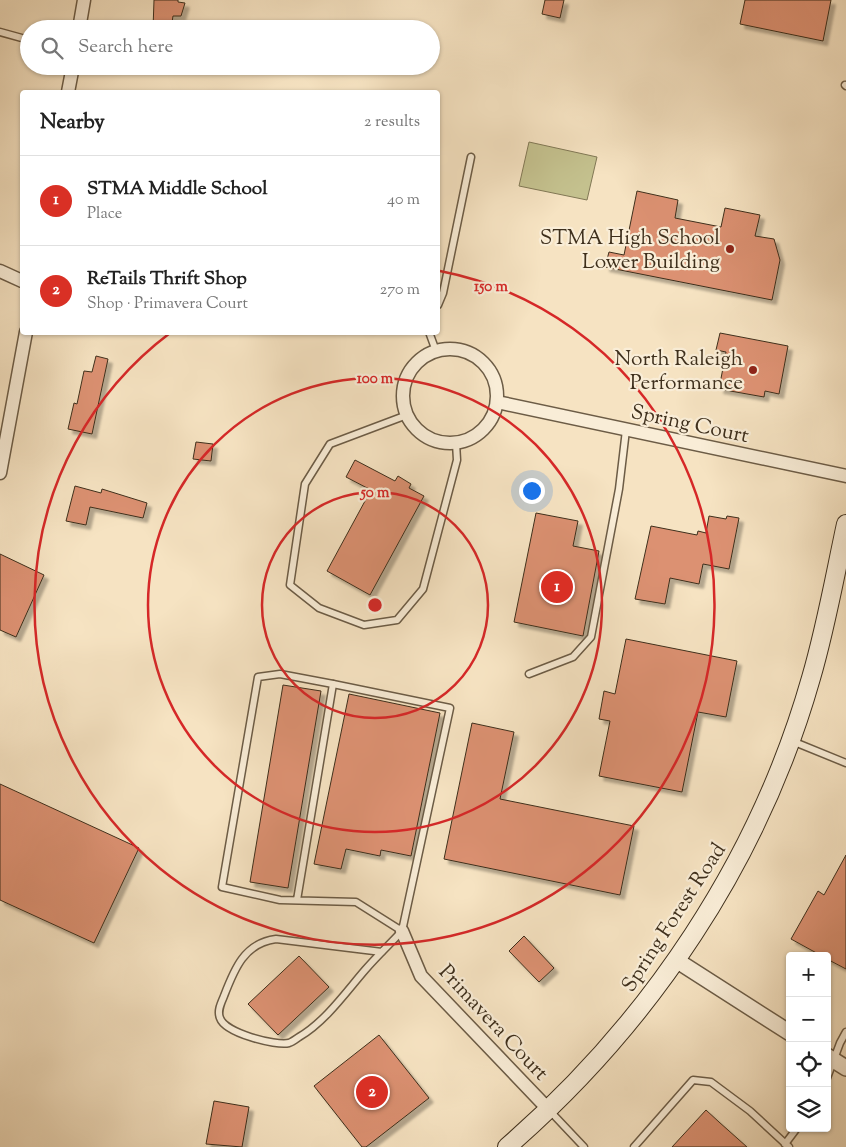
<!DOCTYPE html>
<meta charset="utf-8">
<style>
body{margin:0;font-family:"Sorts Mill Goudy",serif;background:#f6f6f6;color:#222}
.controls{position:absolute;right:15px;bottom:15px;display:grid;overflow:hidden;border-radius:5px;box-shadow:0 1px 4px #0004}
.controls button{width:45px;height:45px;display:grid;place-items:center;padding:0;border:0;border-bottom:1px solid #e0e0e0;background:#fff;color:#222;font:25px sans-serif}
.you{position:absolute;left:531px;top:490px;width:18px;height:18px;margin:-12px;border:4px solid #fff;border-radius:50%;background:#1a73e8;box-shadow:0 0 0 8px #1a73e833}
.badge{display:grid;place-items:center;width:32px;height:32px;border-radius:50%;background:#d93025;color:#fff;font-size:16px;font-weight:700}
.pin{position:absolute;translate:-50% -50%;border:2px solid #fff;box-shadow:0 1px 5px #0006}
.list{margin:0;padding:0;list-style:none}
h2{display:flex;justify-content:space-between;align-items:center;height:65px;margin:0;padding:0 20px;font-size:21px}
h2 small{font-size:16px;font-weight:400;color:#767676}
.list li{display:grid;grid-template-columns:32px 1fr auto;gap:15px;align-items:center;box-sizing:border-box;height:90px;padding:0 20px;border-top:1px solid #e0e0e0}
.list b{display:block;font-size:19px;white-space:nowrap}
.list p{margin:0;font-size:16px;white-space:nowrap;color:#767676}
.list em{font-size:16px;font-style:normal;color:#767676}
.icon{flex:none;width:28px;height:28px;fill:none;stroke:currentColor;stroke-width:2;stroke-linecap:round;stroke-linejoin:round}
.map{position:relative;flex:none;width:846px;height:1147px;overflow:hidden}
.search{position:absolute;background:#fff;box-shadow:0 1px 4px #0004;left:20px;top:20px;width:420px;height:55px;display:flex;align-items:center;gap:12px;box-sizing:border-box;padding:0 18px;border-radius:28px;color:#767676;font-size:19px}
.panel{position:absolute;background:#fff;box-shadow:0 1px 4px #0004;left:20px;top:90px;width:420px;height:245px;border-radius:5px}
.map>svg:first-child{display:block}
.green{fill:#c4c18e;stroke:#817855}
.building{fill:#dc9172;stroke:#3e2f1c;filter:url(#shadow)}
.lines{fill:none;stroke-linecap:round;stroke-linejoin:round}
.service-casing{stroke:#6c5c46;stroke-width:9}
.minor-casing{stroke:#6c5c46;stroke-width:15}
.tertiary-casing{stroke:#6c5c46;stroke-width:18}
.secondary-casing{stroke:#3e2f1c;stroke-width:20}
.service{stroke:#f9edd7;stroke-width:6}
.minor{stroke:#f9edd7;stroke-width:12}
.tertiary{stroke:#f9edd7;stroke-width:15}
.secondary{stroke:#f9edd7;stroke-width:18}
.ring{fill:none;stroke:#d62828;stroke-width:2.5}
.poi-dot{fill:#8f2418;stroke:#f9edd7;stroke-width:2}
.labels{text-anchor:middle;stroke-width:4.5;stroke-linejoin:round;paint-order:stroke}
.poi-label{font-size:21px;fill:#3e2f1c;stroke:#f9edd7;text-anchor:end}
.street-label{font-size:21px;fill:#3e2f1c;stroke:#f9edd7}
.centre{fill:#d62828;stroke:#f9edd7;stroke-width:2.5}
.ring-label{font-size:15px;text-anchor:middle;font-weight:bold;fill:#d62828;stroke:#f9edd7;stroke-width:4.5;stroke-linejoin:round;paint-order:stroke}
</style>
<div class="map">
<svg width="846" height="1147" viewBox="0 0 846 1147">
<defs>
<filter id="shadow"><feDropShadow dx="4.5" dy="4.5" stdDeviation="1" flood-color="#0004"/></filter>
</defs>
<rect width="100%" height="100%" fill="#f6e3c2"/>
<filter id="stains"><feTurbulence type="fractalNoise" baseFrequency=".004" numOctaves="4"/><feColorMatrix values="0 0 0 0 .2 0 0 0 0 .09 0 0 0 0 .02 0 0 0 .5 -.17"/></filter>
<radialGradient id="worn" r=".72"><stop offset=".6" stop-color="#630" stop-opacity="0"/><stop offset="1" stop-color="#630" stop-opacity=".3"/></radialGradient>
<path class="green" d="M529,142L597,157L587,200L519,186Z"/>
<g class="building">
<path d="M154,0H178V2L185,3L181,16H173L171,29H153Z"/>
<path d="M545,0H564L560,18L542,14Z"/>
<path d="M745,0H831L823,41L740,24Z"/>
<path d="M637,191L678,200L675,218L721,227L725,208L760,215L755,236L774,239L780,260L772,300L605,267L609,252L624,255Z"/>
<path d="M720,333L788,346L779,394L765,391L764,397L719,389L726,352L716,350Z"/>
<path d="M96,356L108,359L92,434L68,429L74,403L77,404L84,371L92,372Z"/>
<path d="M196,442L213,444L211,461L193,459Z"/>
<path d="M355,460L395,481L398,476L411,484L409,488L424,496L370,595L327,571L371,490L346,477Z"/>
<path d="M75,486L101,493L102,489L147,503L143,518L90,507L86,525L66,521Z"/>
<path d="M536,513L578,521L573,546L599,551L583,636L514,622Z"/>
<path d="M709,516L726,519L727,516L739,518L729,569L703,564L699,584L670,578L665,604L635,599L651,526L697,535L698,531L706,533Z"/>
<path d="M0,554L44,575L16,637L0,630Z"/>
<path d="M626,639L737,661L726,717L698,712L682,792L599,776L610,721L599,719L604,691L615,694Z"/>
<path d="M283,685L321,691L288,888L250,882Z"/>
<path d="M349,694L440,713L411,856L381,850L380,856L346,849L341,869L314,864Z"/>
<path d="M472,723L514,732L500,799L634,826L620,895L444,859Z"/>
<path d="M0,784L139,848L94,943L0,900Z"/>
<path d="M846,855V969L827,959V956H822L791,939L818,891L824,895Z"/>
<path d="M524,936L554,968L539,982L509,951Z"/>
<path d="M299,956L329,987L278,1035L248,1004Z"/>
<path d="M379,1035L429,1098L366,1147H362L314,1086Z"/>
<path d="M214,1101L249,1107L242,1147L206,1144Z"/>
<path d="M706,1110L719,1122L747,1147H672Z"/>
</g>
<g class="lines">
<defs>
<g id="service">
<path d="M0,32L29,40"/>
<path d="M845,85L846,86"/>
<path d="M438,305L443,293L471,157"/>
<path d="M429,332L436,351"/>
<path d="M407,415L330,444L305,484L290,585L319,608L364,625L397,620L423,589L457,460L456,443"/>
<path d="M529,674L573,657L591,637L619,489L626,430"/>
<path d="M333,684L450,708L402,931C390,944 377,956 365,970C346,992 325,1022 299,1037C296,1039 292,1042 289,1043C275,1046 225,1033 220,1018C217,1011 221,1003 224,996C234,970 244,943 276,939L382,952"/>
<path d="M792,741L846,763"/>
<path d="M297,900L333,684L280,674L258,677L222,887L280,900L356,902L402,931"/>
<path d="M827,1078L840,1043L846,1032"/>
<path d="M549,1110L584,1147"/>
<path d="M785,1144L797,1128"/>
<path d="M634,1147L693,1080L711,1082L750,1111L789,1147"/>
</g>
<g id="minor">
<path d="M79,29L84,0"/>
<path d="M68,92L73,66"/>
<path d="M0,271L22,281"/>
<circle cx="450" cy="396" r="47"/>
<path d="M497,402L846,476"/>
<path d="M0,473L26,332"/>
<path d="M402,931L421,976L549,1110"/>
</g>
<g id="tertiary">
<path d="M676,960L790,1033"/>
<path d="M827,1056L846,1068"/>
</g>
<path id="secondary" d="M507,1147C650,1023 759,861 811,678C826,627 835,575 846,524"/>
</defs>
<use href="#service" class="service-casing"/>
<use href="#minor" class="minor-casing"/>
<use href="#tertiary" class="tertiary-casing"/>
<use href="#secondary" class="secondary-casing"/>
<use href="#service" class="service"/>
<use href="#minor" class="minor"/>
<use href="#tertiary" class="tertiary"/>
<use href="#secondary" class="secondary"/>
</g>
<g class="ring">
<circle cx="375" cy="605" r="113"/>
<circle cx="375" cy="605" r="227"/>
<path d="M440 271A340 340 0 1 1 170 333"/>
</g>
<g class="poi-dot">
<circle cx="730" cy="249" r="5"/>
<circle cx="753" cy="370" r="5"/>
</g>
<g class="labels">
<g class="poi-label">
<text x="720" y="244">STMA High School<tspan x="720" dy="24">Lower Building</tspan></text>
<text x="743" y="365">North Raleigh<tspan x="743" dy="24">Performance</tspan></text>
</g>
<g class="street-label">
<text transform="translate(690 423) rotate(12)" y="7">Spring Court</text>
<text transform="translate(673 917) rotate(-57)" y="7">Spring Forest Road</text>
<text transform="translate(494 1022) rotate(47)" y="7">Primavera Court</text>
</g>
</g>
<circle cx="375" cy="605" r="8" class="centre"/>
<g class="ring-label">
<text x="491" y="291">150 m</text>
<text x="375" y="383">100 m</text>
<text x="375" y="497">50 m</text>
</g>
<rect width="100%" height="100%" filter="url(#stains)"/>
<rect width="100%" height="100%" fill="url(#worn)"/>
</svg>
<div class="controls">
<button>+</button>
<button>−</button>
<button><svg class="icon" aria-label="locate" viewBox="0 0 24 24"><circle cx="12" cy="12" r="6"/><path d="M12 2v4M12 18v4M2 12h4M18 12h4"/></svg></button>
<button><svg class="icon" aria-label="layers" viewBox="0 0 24 24"><path d="M12 4l9 5-9 5-9-5zM3 14l9 5 9-5"/></svg></button>
</div>
<div class="you"></div>
<div class="pin badge" style="left:557px;top:587px">1</div>
<div class="pin badge" style="left:372px;top:1092px">2</div>
<div class="search"><svg class="icon" aria-label="search" viewBox="0 0 24 24"><circle cx="10" cy="10" r="6"/><path d="M15 15l6 6"/></svg>Search here</div>
<section class="panel">
<h2>Nearby<small>2 results</small></h2>
<ul class="list">
<li><span class="badge">1</span><div><b>STMA Middle School</b><p>Place</p></div><em>40 m</em></li>
<li><span class="badge">2</span><div><b>ReTails Thrift Shop</b><p>Shop · Primavera Court</p></div><em>270 m</em></li>
</ul>
</section>
</div>
